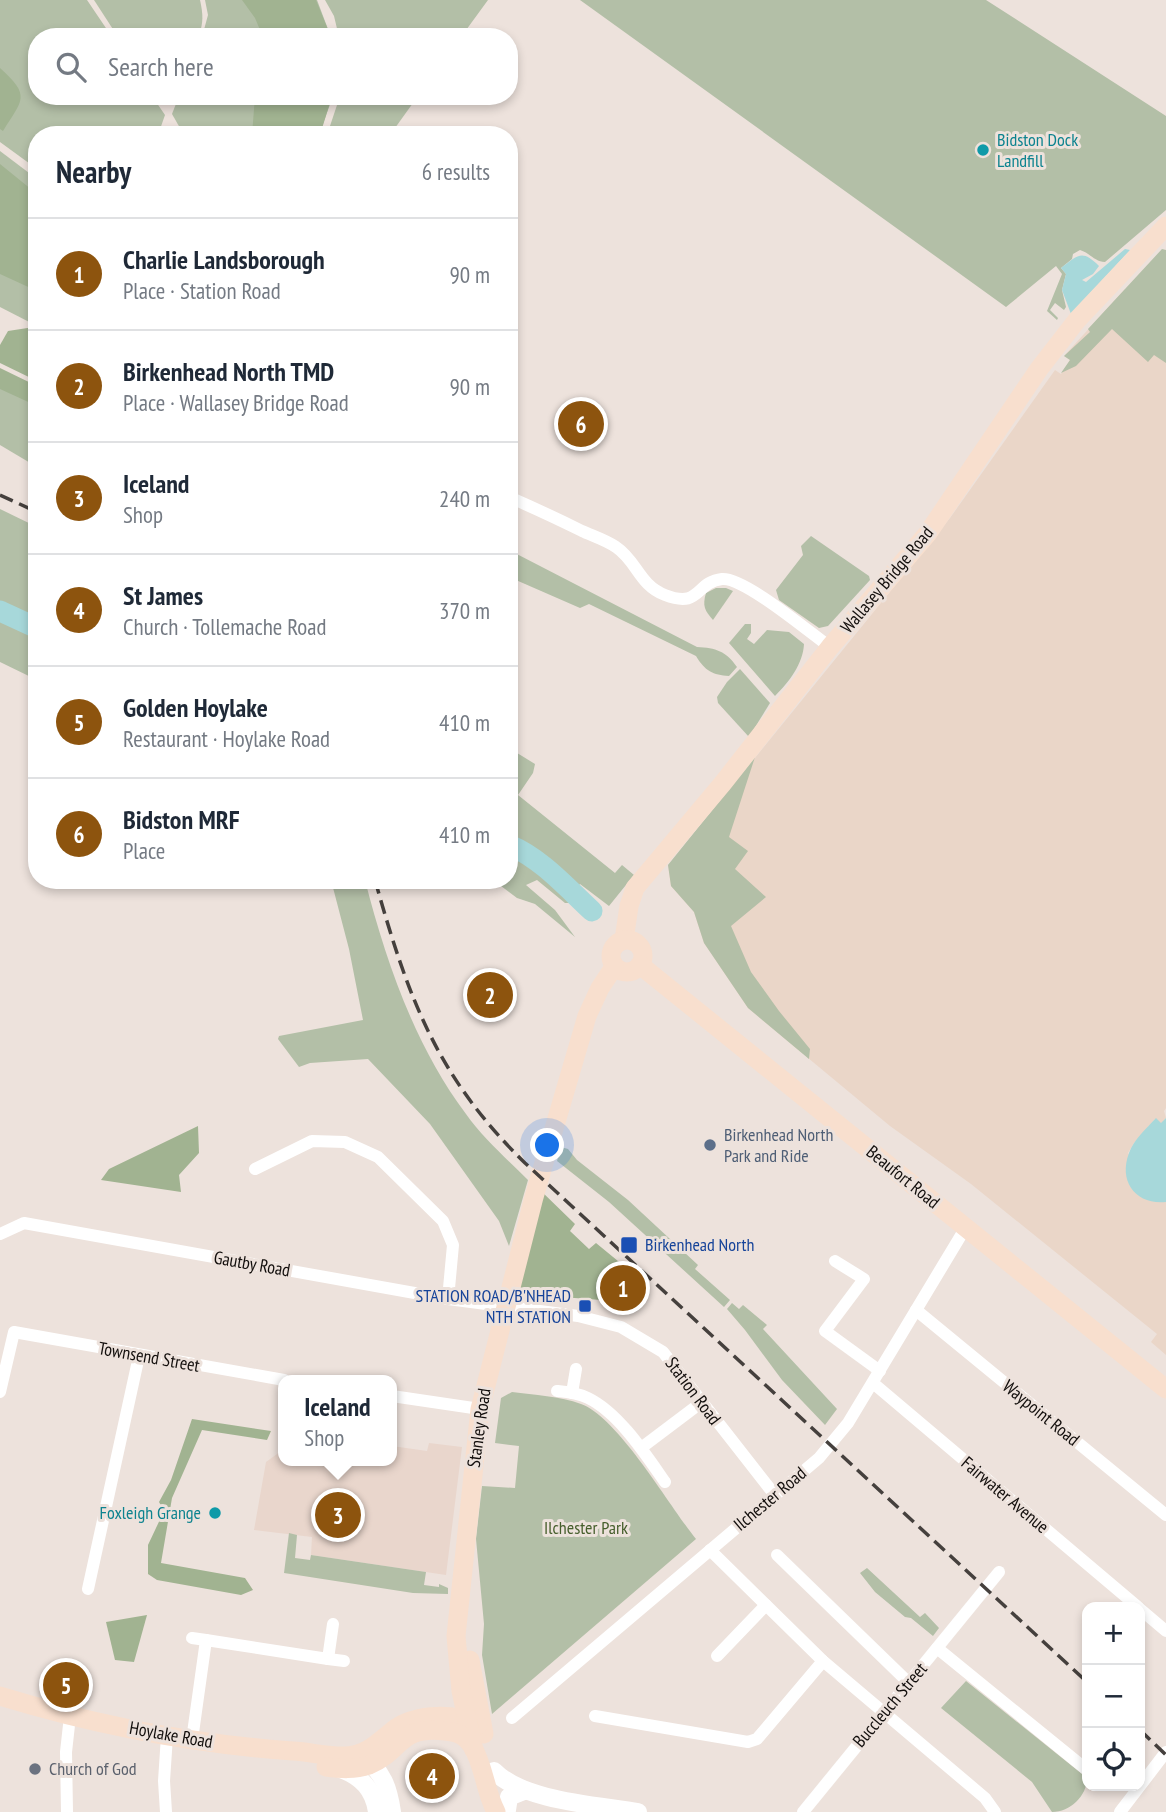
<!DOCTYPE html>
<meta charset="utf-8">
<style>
body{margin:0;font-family:"PT Sans Narrow",sans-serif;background:#f2f2f3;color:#1f2937}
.controls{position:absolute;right:21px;bottom:21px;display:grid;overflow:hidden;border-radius:14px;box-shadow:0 4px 10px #0003}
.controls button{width:63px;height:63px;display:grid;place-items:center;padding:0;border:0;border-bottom:2px solid #e0e1e3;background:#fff;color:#1f2937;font:35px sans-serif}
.you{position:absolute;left:548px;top:1146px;width:24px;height:24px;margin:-18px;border:5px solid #fff;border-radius:50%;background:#1a73e8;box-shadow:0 0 0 10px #1a73e833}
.badge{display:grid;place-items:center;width:46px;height:46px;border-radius:50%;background:#8d540e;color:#fff;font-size:23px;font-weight:700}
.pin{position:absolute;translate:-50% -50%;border:4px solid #fff;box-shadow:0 2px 7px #0006}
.popup{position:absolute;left:278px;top:1375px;width:119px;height:91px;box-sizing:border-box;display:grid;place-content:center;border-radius:14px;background:#fff;filter:drop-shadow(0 2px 5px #0005);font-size:23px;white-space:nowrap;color:#747a83}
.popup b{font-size:26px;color:#1f2937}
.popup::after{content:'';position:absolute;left:50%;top:100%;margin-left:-14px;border:14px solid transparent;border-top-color:#fff}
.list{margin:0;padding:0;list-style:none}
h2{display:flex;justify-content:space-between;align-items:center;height:91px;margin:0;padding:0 28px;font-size:30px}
h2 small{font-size:23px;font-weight:400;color:#747a83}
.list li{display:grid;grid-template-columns:46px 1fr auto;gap:21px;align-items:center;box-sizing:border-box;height:112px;padding:0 28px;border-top:2px solid #e0e1e3}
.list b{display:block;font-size:26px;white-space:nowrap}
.list p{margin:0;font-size:23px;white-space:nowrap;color:#747a83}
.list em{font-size:23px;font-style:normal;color:#747a83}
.icon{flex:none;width:38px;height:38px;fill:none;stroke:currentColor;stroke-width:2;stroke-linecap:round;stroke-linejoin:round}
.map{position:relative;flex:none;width:1166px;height:1812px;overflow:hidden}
.search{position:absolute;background:#fff;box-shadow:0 4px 10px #0003;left:28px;top:28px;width:490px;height:77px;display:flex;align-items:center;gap:18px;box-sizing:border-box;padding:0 24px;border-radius:28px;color:#747a83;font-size:26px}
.panel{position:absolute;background:#fff;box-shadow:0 4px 10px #0003;left:28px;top:126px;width:490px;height:763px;border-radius:28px}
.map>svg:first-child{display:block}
.built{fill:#e9d6cc}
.industrial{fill:#ead6c8}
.green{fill:#b3bfa7}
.forest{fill:#a1b391}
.water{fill:#a7d8da}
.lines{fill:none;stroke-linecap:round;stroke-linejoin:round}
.river{stroke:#a7d8da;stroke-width:21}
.street{stroke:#fff;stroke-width:12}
.secondary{stroke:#fff;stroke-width:18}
.primary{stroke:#f8dfce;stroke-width:19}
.rail{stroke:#45403d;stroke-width:3.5;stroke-dasharray:14 7;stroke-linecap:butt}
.culture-dot{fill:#0f9aa8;stroke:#ede2dc;stroke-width:2.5}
.service-dot{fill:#5c6f8a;stroke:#ede2dc;stroke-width:2.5}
.transit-dot{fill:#1a4fb4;stroke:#ede2dc;stroke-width:2.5}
.worship-dot{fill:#6b7280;stroke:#ede2dc;stroke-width:2.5}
.labels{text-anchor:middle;stroke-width:6;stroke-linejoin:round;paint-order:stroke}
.culture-label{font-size:18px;fill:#0d838f;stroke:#ede2dc;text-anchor:start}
.street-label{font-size:18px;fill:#120e0c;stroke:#ede2dc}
.service-label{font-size:18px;fill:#4e5e75;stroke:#ede2dc;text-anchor:start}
.transit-label{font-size:18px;fill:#164399;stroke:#ede2dc;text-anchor:start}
.park-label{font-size:18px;fill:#465e2c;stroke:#ede2dc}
.worship-label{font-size:18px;fill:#5b616d;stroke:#ede2dc;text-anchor:start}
</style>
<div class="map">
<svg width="1166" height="1812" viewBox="0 0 1166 1812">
<rect width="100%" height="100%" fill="#ede2dc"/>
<path class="built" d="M429,1443L462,1447L446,1575L311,1555L312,1537L254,1530L266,1462L284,1449V1461H392V1446L427,1451Z"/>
<path class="industrial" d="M1125,289L1166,327V1108L1164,1111L1166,1118L1161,1124L1155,1119L1134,1143L1128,1153L1158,1202H1166V1355L1151,1342L1157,1334L971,1184L890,1126L748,1008L704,943L694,912L671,886L668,865L950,518L1055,370L1061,374L1070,360L1064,356Z"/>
<g class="green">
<path d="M0,0H87L112,37H37V96H152L165,115L158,135H37V169L0,142Z"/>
<path d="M94,0H200C203,14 204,23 198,37H118Z"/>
<path d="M205,0H317L331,37H202L208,15Z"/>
<path d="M325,0H488L461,37H339L334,16Z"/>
<path d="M580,0H986L1166,116V210L1105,262C1095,262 1090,253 1080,250L1073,254L1072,259L1061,268L1066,274L1062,290L1066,307L1064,310L1055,303L1050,310L1058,318L1057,320L1047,311L1062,274L1056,266L1006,307Z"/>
<path d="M179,96H333L319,135H184L172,114Z"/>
<path d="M340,96H418L390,135H327Z"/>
<path d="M0,151L37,179V326L0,307Z"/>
<path d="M1162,249L1166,250V363L1154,355L1148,362L1112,329L1076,366L1061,373L1070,360L1064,356L1090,332L1088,329Z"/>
<path d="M0,373L37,390V467L0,445Z"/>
<path d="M0,509L37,527V620L0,603Z"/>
<path d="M811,536L869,576L870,580L828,626L819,628L779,600L776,590L803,555L801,546Z"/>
<path d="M509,550L697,647C716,648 726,651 737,667L729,676C713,675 705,671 696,656L589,604L580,608L509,577Z"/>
<path d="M716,588H726L733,591L713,620C705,611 702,606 706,593Z"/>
<path d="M0,618L37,634V680L0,662Z"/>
<path d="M745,624H751V633L747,639L754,644L767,630L789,632L804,644C803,664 789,682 775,696L729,643Z"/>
<path d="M740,669L770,703L749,737L718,703L717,697L727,682Z"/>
<path d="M509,748L535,764L533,773L518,795L615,873L622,865L634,875L609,906L580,884L576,889L530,849L509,839Z"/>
<path d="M755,757L729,837L748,851L735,869L766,897L731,926L751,972L779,1011L810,1049L809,1059L748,1008L704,943L694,912L671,886L668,865Z"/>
<path d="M509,853L525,861L576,903H565L537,880L526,885L555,910L575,937L535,904L517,898L493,880H509Z"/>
<path d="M331,880H365C386,962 415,1046 466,1114C483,1138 507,1159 528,1180L509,1246L499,1221L430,1124L368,1059L310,1063L299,1067L278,1039L279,1036L363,1020L349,949Z"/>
<path d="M561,1147L568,1149L577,1160L628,1200L698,1265L695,1269L730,1300L724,1307L609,1202L557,1161Z"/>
<path d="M732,1303L739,1309L743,1305L767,1325L763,1329L837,1409L825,1425L782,1380L745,1330L727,1309Z"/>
<path d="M512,1392C534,1395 560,1396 581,1404C618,1417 670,1507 696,1539L492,1714L482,1655L484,1624L476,1539L482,1486L515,1488L519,1446L495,1443L501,1398Z"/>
<path d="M289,1533L297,1535L295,1558L310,1560L311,1555L426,1572L424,1585L439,1587V1584L448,1588V1594L413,1593L284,1573Z"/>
<path d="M867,1568L920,1617L925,1613L939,1628L933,1636L911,1618L905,1617L875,1592L860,1573Z"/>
<path d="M966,1681L1087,1778C1087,1796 1070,1812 1052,1812L1032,1782L941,1708Z"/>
</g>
<g class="forest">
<path d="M242,0H316L331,37H263L255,18Z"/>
<path d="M0,68C31,96 23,99 3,131L0,129Z"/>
<path d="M255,96H332L320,135H252Z"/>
<path d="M0,164L37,194V291L0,274Z"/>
<path d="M34,327L37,329V381L0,363V345L8,331Z"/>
<path d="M0,368L37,386V406L0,389Z"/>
<path d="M198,1126L199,1153L179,1175L181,1192L101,1180L109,1169Z"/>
<path d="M539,1189L575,1224L570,1231L589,1249L596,1243L624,1266L625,1273L628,1274L606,1298L601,1300L522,1294L518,1291Z"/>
<path d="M192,1419L271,1431L267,1440L202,1430L172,1498L161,1563L245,1578L253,1590L241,1595L157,1580L148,1574V1545L164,1511L159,1502L171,1480Z"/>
<path d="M147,1615L134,1662L115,1660L106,1622Z"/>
</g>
<g class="water">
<path d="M1125,249L1130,250L1071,314L1062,290L1066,274L1061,268C1078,255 1082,249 1099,266L1093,274L1082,280L1086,282Z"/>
<path d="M1156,1118L1161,1123L1166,1118V1202C1136,1205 1118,1182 1129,1153C1134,1139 1146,1129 1156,1118Z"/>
</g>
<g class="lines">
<g class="river">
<path d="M0,611L37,628"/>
<path d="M509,845C541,858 567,888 592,911"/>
</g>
<g class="street">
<path d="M509,497C534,508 558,519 582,531C593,536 606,540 616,547C637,561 639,585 665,595C701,609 695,582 722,579C744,577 809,632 830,647"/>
<path d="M255,1169L312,1141L345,1142L378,1157L443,1221L453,1245L448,1299"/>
<path d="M0,1234L24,1223L448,1299L578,1316L621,1327L663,1352L774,1494"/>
<path d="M835,1261L864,1279L825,1331L880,1371"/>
<path d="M916,1310L1166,1515"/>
<path d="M873,1383L1138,1607"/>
<path d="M557,1391C567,1392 578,1393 588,1398C619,1413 646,1455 665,1482"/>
<path d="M0,1392L14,1332L284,1380"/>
<path d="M572,1393L576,1369"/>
<path d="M392,1396L480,1409"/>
<path d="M641,1448L702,1402"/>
<path d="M710,1550L823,1661L985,1798L995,1812"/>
<path d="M777,1555L909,1683"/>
<path d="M88,1589L139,1356"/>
<path d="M1140,1609L1166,1631"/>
<path d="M192,1638L206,1640"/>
<path d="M937,1648L1087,1770"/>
<path d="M717,1656L766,1605"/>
<path d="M328,1659L344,1661"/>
<path d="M595,1716L748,1742L757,1739L823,1661"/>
<path d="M512,1718L819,1458L848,1423L966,1227"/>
<path d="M192,1740L206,1640L328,1659L333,1624"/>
<path d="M67,1812L66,1752L70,1716"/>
<path d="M166,1812L164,1781L167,1736"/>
<path d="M803,1812L999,1572"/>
<path d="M1120,1812L1166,1752"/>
</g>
<g class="secondary">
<path d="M362,1759C383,1768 389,1791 392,1812"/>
<path d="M341,1769C362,1777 374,1790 377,1812"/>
<path d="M494,1771C523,1801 597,1805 638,1812"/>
<path d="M507,1810L509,1797L524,1791"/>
</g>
<g class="primary">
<path d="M624,940L629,906L635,888L723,783L830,647L928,533L1039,369L1077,320L1166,226"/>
<circle cx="627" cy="956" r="16"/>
<path d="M640,965L1166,1389"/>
<path d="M470,1660L484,1734"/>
<path d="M0,1696C95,1725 194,1744 293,1751C311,1752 329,1757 346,1756C368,1755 380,1740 396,1728C418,1713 456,1713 478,1725"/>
<path d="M474,1750L461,1691L456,1636L480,1409L534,1197L587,1016L600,988L614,967"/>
<path d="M326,1767C341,1769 354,1770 369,1765C404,1750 397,1726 445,1731C457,1732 465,1735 472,1746C484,1765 485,1791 496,1812"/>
</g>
<g class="rail">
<path d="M0,495L37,512"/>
<path d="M375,880C408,997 436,1076 525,1163L1087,1682"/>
<path d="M1140,1730L1166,1755"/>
</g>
</g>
<g class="culture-dot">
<circle cx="983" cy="150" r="7"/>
<circle cx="215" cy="1513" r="7"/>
</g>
<circle class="service-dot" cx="710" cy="1145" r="7"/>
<g class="transit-dot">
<rect x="620" y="1236" width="18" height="18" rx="3.5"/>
<rect x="578" y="1299" width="14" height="14" rx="3.5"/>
</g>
<circle class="worship-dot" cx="35" cy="1769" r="7"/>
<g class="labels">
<g class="culture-label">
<text x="997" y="146">Bidston Dock<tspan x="997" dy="21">Landfill</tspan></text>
<text x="201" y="1519" text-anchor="end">Foxleigh Grange</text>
</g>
<g class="street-label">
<text transform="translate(887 580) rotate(-50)" y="6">Wallasey Bridge Road</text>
<text transform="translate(903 1177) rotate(39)" y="6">Beaufort Road</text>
<text transform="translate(252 1264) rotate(10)" y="6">Gautby Road</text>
<text transform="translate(149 1357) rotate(10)" y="6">Townsend Street</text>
<text transform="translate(693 1391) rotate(53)" y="6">Station Road</text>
<text transform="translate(1041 1413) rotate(39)" y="6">Waypoint Road</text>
<text transform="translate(479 1428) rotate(-82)" y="6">Stanley Road</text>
<text transform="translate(1005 1495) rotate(40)" y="6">Fairwater Avenue</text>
<text transform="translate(770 1499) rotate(-40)" y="6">Ilchester Road</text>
<text transform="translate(890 1705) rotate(-50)" y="6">Buccleuch Street</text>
<text transform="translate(171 1735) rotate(10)" y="6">Hoylake Road</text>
</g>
<g class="service-label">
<text x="724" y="1141">Birkenhead North<tspan x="724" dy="21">Park and Ride</tspan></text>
</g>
<g class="transit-label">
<text x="645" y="1251">Birkenhead North</text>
<text x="571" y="1302" text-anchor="end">STATION ROAD/B'NHEAD<tspan x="571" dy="21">NTH STATION</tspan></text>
</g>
<g class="park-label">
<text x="586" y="1534">Ilchester Park</text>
</g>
<g class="worship-label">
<text x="49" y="1775">Church of God</text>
</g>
</g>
</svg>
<div class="controls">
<button>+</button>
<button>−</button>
<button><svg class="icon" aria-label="locate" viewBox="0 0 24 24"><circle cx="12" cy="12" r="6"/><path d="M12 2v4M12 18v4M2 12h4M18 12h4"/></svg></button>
</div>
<div class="you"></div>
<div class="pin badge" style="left:623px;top:1288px">1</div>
<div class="pin badge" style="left:490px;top:995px">2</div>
<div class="pin badge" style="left:338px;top:1515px">3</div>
<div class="popup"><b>Iceland</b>Shop</div>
<div class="pin badge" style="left:432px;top:1776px">4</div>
<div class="pin badge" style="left:66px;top:1685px">5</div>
<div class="pin badge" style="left:581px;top:424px">6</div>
<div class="search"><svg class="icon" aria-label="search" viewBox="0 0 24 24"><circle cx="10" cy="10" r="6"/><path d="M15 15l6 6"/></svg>Search here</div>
<section class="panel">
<h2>Nearby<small>6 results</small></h2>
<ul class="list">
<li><span class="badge">1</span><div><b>Charlie Landsborough</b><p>Place · Station Road</p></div><em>90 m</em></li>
<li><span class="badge">2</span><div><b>Birkenhead North TMD</b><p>Place · Wallasey Bridge Road</p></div><em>90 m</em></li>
<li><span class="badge">3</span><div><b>Iceland</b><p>Shop</p></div><em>240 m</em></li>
<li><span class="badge">4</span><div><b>St James</b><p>Church · Tollemache Road</p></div><em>370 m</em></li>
<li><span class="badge">5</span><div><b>Golden Hoylake</b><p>Restaurant · Hoylake Road</p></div><em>410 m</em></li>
<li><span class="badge">6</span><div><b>Bidston MRF</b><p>Place</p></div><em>410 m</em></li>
</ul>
</section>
</div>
